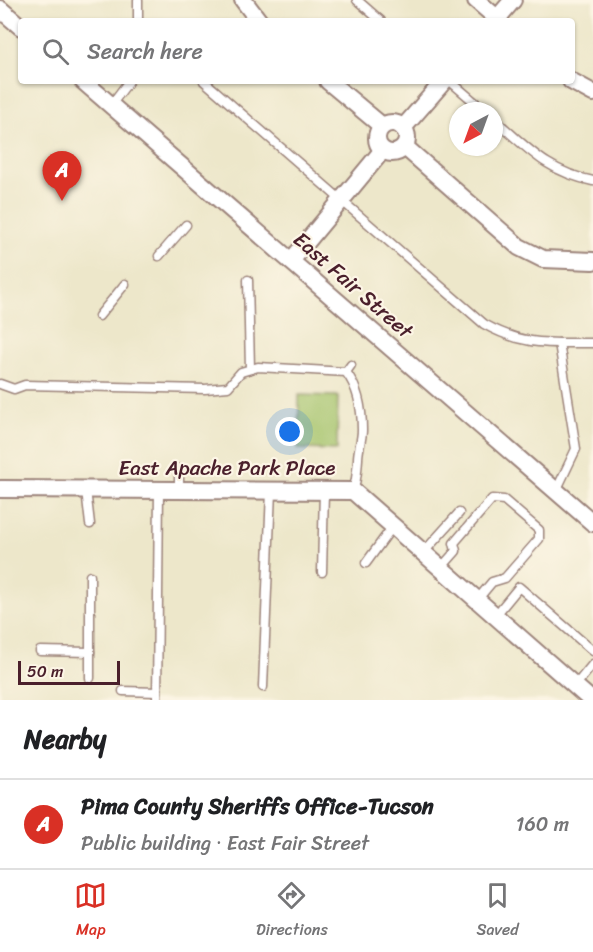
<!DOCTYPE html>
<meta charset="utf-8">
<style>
body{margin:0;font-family:Sriracha,sans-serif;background:#f6f6f6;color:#202124}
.compass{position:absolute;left:449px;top:102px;width:54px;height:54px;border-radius:50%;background:#fff;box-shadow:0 2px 4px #0004;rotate:221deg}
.scale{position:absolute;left:18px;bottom:15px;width:102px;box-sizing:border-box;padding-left:6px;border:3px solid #4a1f2b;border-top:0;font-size:16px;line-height:21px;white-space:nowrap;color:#4a1f2b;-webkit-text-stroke:4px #fcf5e5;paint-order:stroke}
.you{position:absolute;left:290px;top:432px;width:21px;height:21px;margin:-15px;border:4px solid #fff;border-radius:50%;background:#1a73e8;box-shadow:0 0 0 9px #1a73e833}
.badge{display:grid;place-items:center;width:39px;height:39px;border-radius:50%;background:#d93025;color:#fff;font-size:20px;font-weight:700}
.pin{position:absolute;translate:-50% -50px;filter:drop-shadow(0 2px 3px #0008)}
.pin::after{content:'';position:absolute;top:32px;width:21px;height:18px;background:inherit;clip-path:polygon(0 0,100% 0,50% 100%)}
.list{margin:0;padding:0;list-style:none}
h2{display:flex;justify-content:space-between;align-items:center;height:78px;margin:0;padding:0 24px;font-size:26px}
h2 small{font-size:20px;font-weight:400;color:#757577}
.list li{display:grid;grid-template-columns:39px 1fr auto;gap:18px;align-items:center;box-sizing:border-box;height:90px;padding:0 24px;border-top:2px solid #e0e0e0}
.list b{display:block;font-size:22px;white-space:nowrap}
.list p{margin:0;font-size:20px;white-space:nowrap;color:#757577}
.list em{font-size:20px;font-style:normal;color:#757577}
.icon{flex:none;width:33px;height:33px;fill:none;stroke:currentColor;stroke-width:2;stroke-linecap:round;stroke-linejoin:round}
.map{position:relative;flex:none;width:593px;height:700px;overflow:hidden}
.search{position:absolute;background:#fff;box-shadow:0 2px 4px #0004;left:18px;right:18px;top:18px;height:66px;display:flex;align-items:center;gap:15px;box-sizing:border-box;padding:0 21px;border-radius:6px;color:#757577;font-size:22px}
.sheet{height:168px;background:#fff}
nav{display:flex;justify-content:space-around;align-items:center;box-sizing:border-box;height:84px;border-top:2px solid #e0e0e0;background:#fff;font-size:16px;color:#757577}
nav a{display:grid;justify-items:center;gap:3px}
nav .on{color:#d93025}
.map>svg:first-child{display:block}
.green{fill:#a4c36a;stroke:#77714a;stroke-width:1.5}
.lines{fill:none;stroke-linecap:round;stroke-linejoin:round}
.lane-casing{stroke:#9c837a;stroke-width:11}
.street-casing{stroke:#9c837a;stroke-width:20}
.lane{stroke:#fff;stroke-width:8}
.street{stroke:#fff;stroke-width:16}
.labels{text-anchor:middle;stroke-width:4.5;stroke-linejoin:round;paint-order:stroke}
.street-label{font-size:21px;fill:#4a1f2b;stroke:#fcf5e5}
</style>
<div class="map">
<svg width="593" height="700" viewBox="0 0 593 700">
<rect width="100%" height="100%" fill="#fcf5e5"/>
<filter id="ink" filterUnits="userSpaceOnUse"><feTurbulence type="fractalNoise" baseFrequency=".0167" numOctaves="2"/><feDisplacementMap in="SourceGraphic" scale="12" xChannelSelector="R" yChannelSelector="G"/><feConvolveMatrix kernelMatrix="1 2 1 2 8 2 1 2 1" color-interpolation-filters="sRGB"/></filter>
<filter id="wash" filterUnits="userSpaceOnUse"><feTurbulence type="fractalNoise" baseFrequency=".008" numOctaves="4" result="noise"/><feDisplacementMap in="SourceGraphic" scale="24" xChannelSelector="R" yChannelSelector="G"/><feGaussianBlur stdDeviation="1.35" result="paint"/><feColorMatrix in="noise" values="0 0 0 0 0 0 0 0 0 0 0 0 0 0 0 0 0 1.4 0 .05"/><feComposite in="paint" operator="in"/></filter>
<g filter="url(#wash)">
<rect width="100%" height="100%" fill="#ede7ca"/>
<path class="green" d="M299,395L338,396L337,450L298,449Z"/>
</g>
<g filter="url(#ink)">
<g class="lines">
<defs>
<g id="lane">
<path d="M357,0L381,21"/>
<path d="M138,21V0"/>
<path d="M204,81L484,324C523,346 549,343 593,343"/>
<path d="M450,81L485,111"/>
<path d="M111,105L129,81"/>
<path d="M494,119C528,148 547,172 593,181"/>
<path d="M159,256L186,225"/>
<path d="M248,280L250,369"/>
<path d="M99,316L125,284"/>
<path d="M346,372L351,365"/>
<path d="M0,384L14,389L25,385L205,389L228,387L241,372L258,367L346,372C359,389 362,409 362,430C362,440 358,449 358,459C357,471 357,480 353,491"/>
<path d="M179,469V490"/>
<path d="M86,490L90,524"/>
<path d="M556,491L576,449L559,343"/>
<path d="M423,553L459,513"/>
<path d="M366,563L393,526"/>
<path d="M441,568L456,551L454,543L492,499L504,500L539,530V539L505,578L492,582L477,600"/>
<path d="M322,572L324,491"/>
<path d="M495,616L519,587L593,651"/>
<path d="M40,651L90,652"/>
<path d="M90,678V576"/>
<path d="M575,686L593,664"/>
<path d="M263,687L271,491"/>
<path d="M123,691L157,692"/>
<path d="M157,700L159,490"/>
</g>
<g id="street">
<path d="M243,0L259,21"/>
<path d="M476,0L500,21"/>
<path d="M0,9L21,27"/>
<path d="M495,21L513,0"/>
<path d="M83,81L593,523"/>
<path d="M328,81L382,126"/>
<path d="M571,81L593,93"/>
<circle cx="392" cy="138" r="15"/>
<path d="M403,128L444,81"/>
<path d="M405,147L519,247L543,259L593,261"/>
<path d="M291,261L382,151"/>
<path d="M0,489L353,491L591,700"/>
</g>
</defs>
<use href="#lane" class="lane-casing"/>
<use href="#street" class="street-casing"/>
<use href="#lane" class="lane"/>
<use href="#street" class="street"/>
</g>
</g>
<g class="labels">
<g class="street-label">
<text transform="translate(353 285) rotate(41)" y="7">East Fair Street</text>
<text x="227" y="475">East Apache Park Place</text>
</g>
</g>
</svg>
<svg class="compass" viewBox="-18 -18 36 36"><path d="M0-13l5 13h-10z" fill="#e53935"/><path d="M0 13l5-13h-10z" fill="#757577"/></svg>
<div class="scale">50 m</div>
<div class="you"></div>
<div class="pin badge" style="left:62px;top:201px">A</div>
<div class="search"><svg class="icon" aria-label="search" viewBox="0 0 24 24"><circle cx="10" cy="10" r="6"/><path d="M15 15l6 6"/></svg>Search here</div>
</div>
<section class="sheet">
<h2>Nearby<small></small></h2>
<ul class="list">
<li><span class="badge">A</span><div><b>Pima County Sheriffs Office-Tucson</b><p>Public building · East Fair Street</p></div><em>160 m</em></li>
</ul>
</section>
<nav>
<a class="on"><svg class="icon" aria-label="map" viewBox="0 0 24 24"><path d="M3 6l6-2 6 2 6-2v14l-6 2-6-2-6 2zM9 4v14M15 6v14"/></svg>Map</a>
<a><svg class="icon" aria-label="directions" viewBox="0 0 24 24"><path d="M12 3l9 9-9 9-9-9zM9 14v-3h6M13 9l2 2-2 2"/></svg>Directions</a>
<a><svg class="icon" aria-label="saved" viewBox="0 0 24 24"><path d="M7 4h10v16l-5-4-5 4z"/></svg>Saved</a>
</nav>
